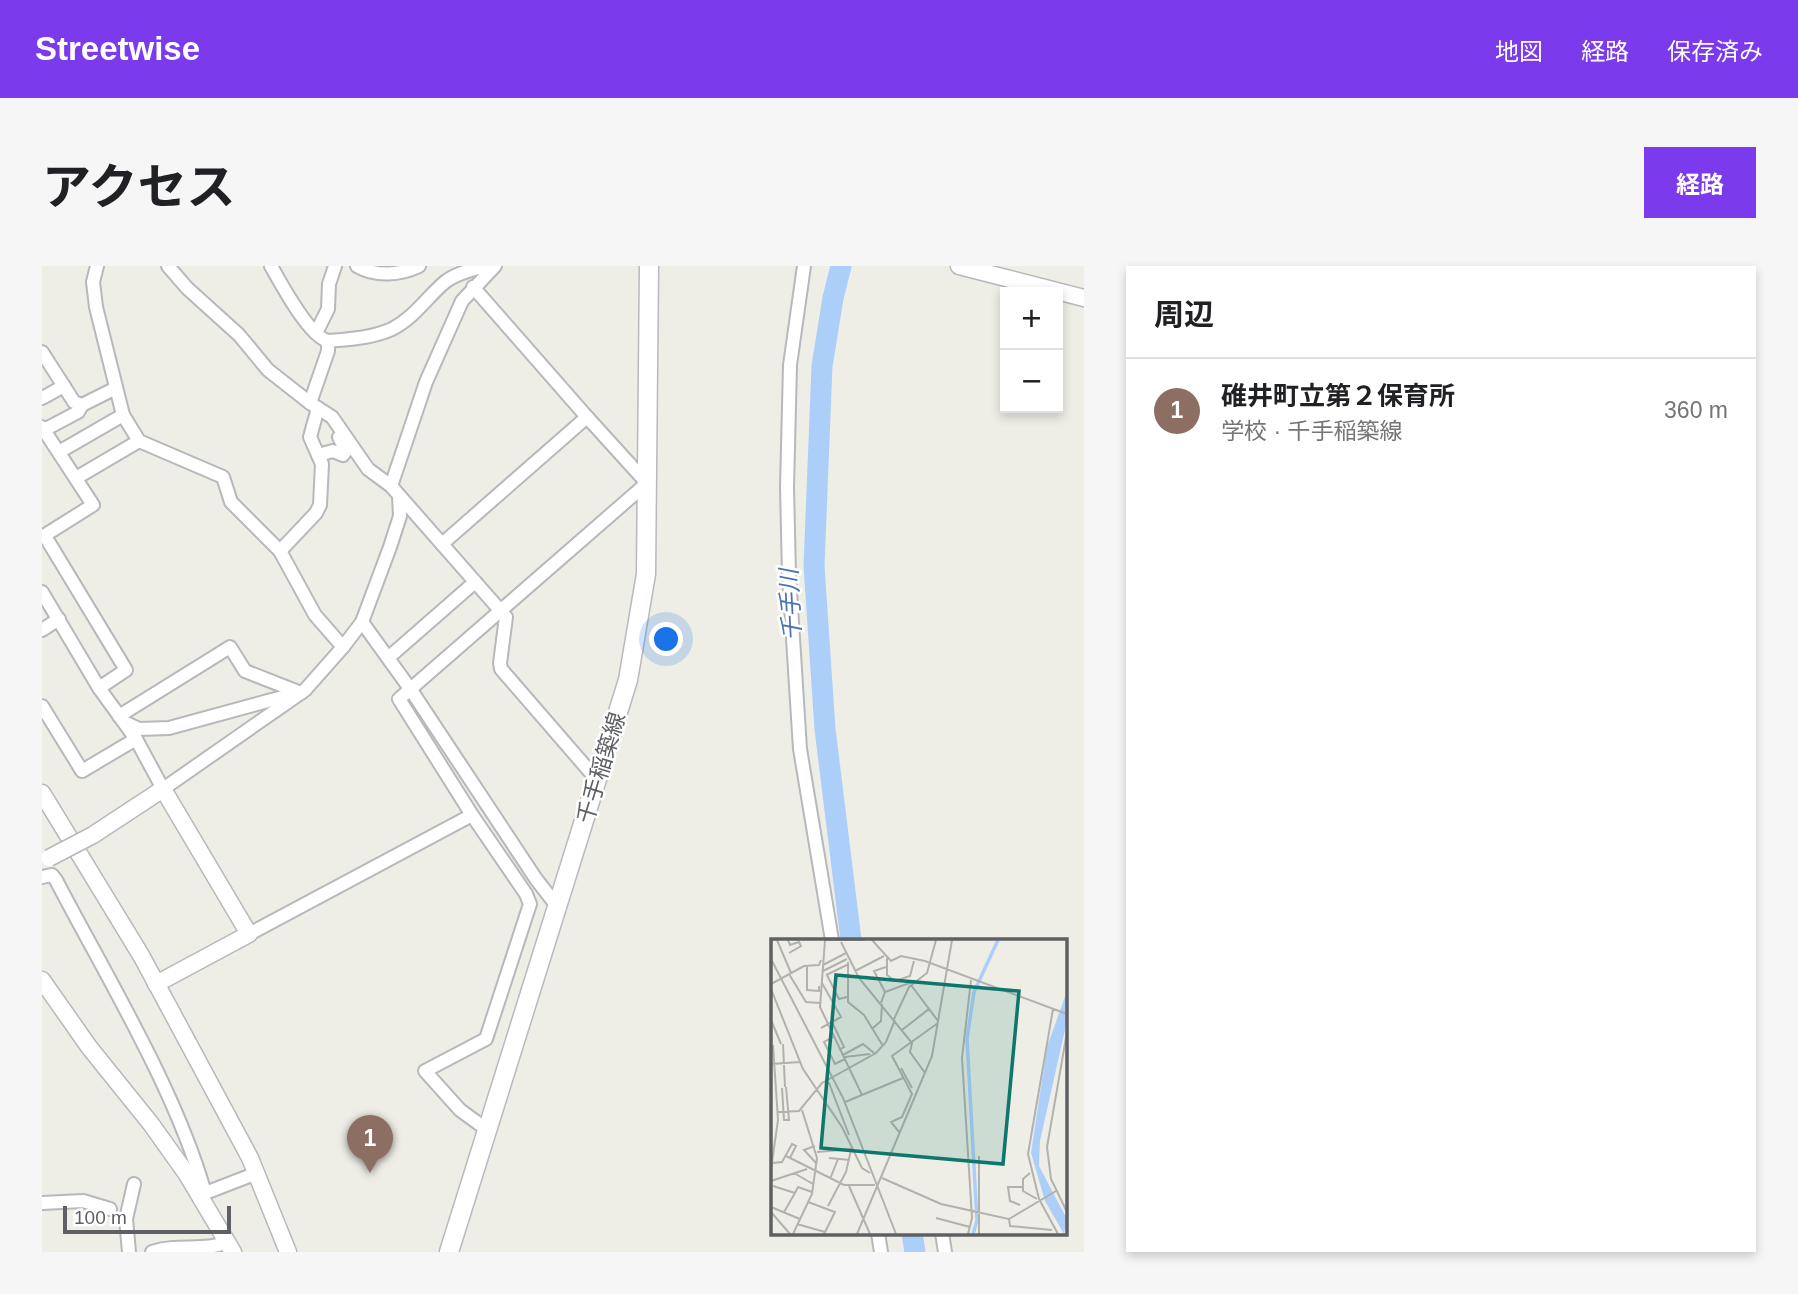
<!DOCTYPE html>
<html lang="ja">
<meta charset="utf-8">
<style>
body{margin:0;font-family:Helvetica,"Noto Sans JP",sans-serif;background:#f6f6f6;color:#202124}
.controls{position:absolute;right:21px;top:21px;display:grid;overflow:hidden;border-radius:0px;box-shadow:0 4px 10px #0003}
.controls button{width:63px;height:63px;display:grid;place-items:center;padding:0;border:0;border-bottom:2px solid #e0e0e0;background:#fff;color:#202124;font:35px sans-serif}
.scale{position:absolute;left:21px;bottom:18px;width:168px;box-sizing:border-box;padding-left:7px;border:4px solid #5e6065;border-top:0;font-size:19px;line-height:24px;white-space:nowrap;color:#5e6065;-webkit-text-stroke:5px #fff;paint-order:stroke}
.you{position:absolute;left:625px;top:374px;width:24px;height:24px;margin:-18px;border:5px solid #fff;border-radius:50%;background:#1a73e8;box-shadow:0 0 0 10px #1a73e833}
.badge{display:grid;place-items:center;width:46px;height:46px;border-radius:50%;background:#7c3aed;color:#fff;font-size:23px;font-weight:700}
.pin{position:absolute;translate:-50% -58px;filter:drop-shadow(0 2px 4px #0008)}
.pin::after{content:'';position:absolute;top:37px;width:24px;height:21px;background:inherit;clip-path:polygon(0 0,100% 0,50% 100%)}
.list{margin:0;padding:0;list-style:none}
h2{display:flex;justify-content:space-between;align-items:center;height:91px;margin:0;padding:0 28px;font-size:30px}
h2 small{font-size:23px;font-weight:400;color:#757577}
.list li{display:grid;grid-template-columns:46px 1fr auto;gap:21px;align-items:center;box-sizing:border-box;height:105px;padding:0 28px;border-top:2px solid #e0e0e0}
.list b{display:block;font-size:26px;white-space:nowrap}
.list p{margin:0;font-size:23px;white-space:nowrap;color:#757577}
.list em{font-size:23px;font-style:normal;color:#757577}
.map{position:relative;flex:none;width:1042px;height:986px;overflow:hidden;border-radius:0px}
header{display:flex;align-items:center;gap:42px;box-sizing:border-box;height:98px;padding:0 35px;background:#7c3aed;color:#fff}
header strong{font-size:33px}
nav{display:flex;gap:38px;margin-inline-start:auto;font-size:24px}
.intro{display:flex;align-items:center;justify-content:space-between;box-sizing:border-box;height:168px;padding:0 42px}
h1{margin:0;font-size:49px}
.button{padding:18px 32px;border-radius:0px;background:#7c3aed;color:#fff;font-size:24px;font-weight:700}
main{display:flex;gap:42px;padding:0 42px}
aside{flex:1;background:#fff;border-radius:0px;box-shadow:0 4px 10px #0003}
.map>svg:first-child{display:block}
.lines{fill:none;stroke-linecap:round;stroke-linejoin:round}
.river{stroke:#accff9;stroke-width:21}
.minor-casing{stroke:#b6b8bc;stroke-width:16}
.tertiary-casing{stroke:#b6b8bc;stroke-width:19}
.secondary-casing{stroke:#b7b9bf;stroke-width:21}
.minor{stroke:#fff;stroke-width:12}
.tertiary{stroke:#fff;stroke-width:16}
.secondary{stroke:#fff;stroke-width:18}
.tertiary-bridge-casing{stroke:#b6b8bc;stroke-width:19;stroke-linecap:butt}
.tertiary-bridge{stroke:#fff;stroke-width:16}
.labels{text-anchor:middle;stroke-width:5;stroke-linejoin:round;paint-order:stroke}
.street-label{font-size:23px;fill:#5e6065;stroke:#fff}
.water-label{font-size:24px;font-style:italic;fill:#4d73b2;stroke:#fff}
.inset-river{fill:none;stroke:#accff9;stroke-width:3.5}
.inset-road{fill:none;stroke:#b1b1ae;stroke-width:2}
.view{fill:#0f766e;fill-opacity:0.15;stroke:#0f766e;stroke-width:3.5}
.inset-edge{fill:none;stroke:#5e6065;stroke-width:3.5}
</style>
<header>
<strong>Streetwise</strong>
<nav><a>地図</a><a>経路</a><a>保存済み</a></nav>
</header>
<div class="intro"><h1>アクセス</h1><a class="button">経路</a></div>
<main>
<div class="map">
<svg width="1042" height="986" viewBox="0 0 1042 986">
<rect width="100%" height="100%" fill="#efeee6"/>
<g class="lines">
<g class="river">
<path d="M799,0L791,32L780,100L772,300L783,463L809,674"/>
<path d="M870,967L873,986"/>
</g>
<defs>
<g id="minor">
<path d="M55,0L51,16L54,41L81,149L97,175L181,211L189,236L238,285L273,349L301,381"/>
<path d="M126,0L145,22L197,69L226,104L268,137L290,151L326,203L349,220L464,351L458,397L459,403L556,515"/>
<path d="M229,0C239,18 267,70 286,75"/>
<path d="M315,0C334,11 358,9 377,0"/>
<path d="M762,0L748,99L745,221L747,309L758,483L790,674"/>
<path d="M431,21L545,151"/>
<path d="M274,67L286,43L287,18L293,0"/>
<path d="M0,86L32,136L40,139L74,122"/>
<path d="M0,132L22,120"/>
<path d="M268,137L286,85V75C308,73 330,72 350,63C372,52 385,31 403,16C414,7 430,4 443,0"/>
<path d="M0,161L51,239L0,271"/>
<path d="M2,164L36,146L40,139"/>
<path d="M17,186L81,149"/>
<path d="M276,189L291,185L301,189L304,185L297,171"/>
<path d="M34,212L97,175"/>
<path d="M349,220L384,116L420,35L453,0"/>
<path d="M3,270L84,404L57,422"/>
<path d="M400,278L545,151L604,216"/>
<path d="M238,285L274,247L278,239L280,198L268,171L276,142"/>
<path d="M0,326L57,422L94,473L121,523L263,424L301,381L320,356L348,281L358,250L357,230"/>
<path d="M320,356L369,424L494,613L515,640"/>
<path d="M0,364L17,353"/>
<path d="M346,392L433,316"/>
<path d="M0,440L40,505L94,473"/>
<path d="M77,450L188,381L203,405L259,427"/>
<path d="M84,457L97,463L127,462L248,429"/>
<path d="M0,611L10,609L14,614C65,712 133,822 163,927"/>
<path d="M207,668L430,549"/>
<path d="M444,863L418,844L383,805L444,773L488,638L484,628L430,549L357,433L604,218"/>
<path d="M158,929L215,907"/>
<path d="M0,937L41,935L68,943"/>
<path d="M836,967L839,986"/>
<path d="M900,967L903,986"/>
<path d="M87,986L84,953L92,918"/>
<path d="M110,986C136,977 163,986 186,976"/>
</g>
<g id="tertiary">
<path d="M917,0L1042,32"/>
<path d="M0,527L100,691L208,892L246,986"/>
<path d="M51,569L121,523L207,668L114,718"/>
<path d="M0,714L47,781L109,858L144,907L191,986"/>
</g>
<path id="secondary" d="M407,986L586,414L604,308L607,0"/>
</defs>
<use href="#minor" class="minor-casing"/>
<use href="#tertiary" class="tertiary-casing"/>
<use href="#secondary" class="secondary-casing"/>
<use href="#minor" class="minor"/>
<use href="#tertiary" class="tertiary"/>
<use href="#secondary" class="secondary"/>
<defs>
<path id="tertiary-bridge" d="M7,592L51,569"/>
</defs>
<use href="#tertiary-bridge" class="tertiary-bridge-casing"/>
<use href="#tertiary-bridge" class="tertiary-bridge"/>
</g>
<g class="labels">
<g class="street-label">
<text transform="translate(559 502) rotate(-73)" y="8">千手稲築線</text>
</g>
<g class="water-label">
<text transform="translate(749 339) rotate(-93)" y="8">千手川</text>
</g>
</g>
<g transform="translate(729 673)">
<rect width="296" height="296" fill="#efeee6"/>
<path d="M296,52V82L269,202L268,227L296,280L293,295L274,262L260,214L276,108Z" fill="#accff9"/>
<path class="inset-river" d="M202,295L206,282L196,100L203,53L227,1"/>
<path class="inset-road" d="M6,1L20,34M17,1L19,6L28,3L30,7L18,14M53,1H94M54,1L49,68L91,156M101,1L120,22L130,17L154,22L296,75M70,3L88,39L141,104L139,113L154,134M116,19V36L124,42L139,37L143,22M0,20L72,159L125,295M77,23V63L93,76L112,107M52,26L75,14M36,27V51L48,52V47M52,32L76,20M84,32L113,17M18,35L35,63L49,64M55,36L78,25M56,36L68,60L76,58M0,45L33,27L48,26L50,21M140,46L158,70M0,50L32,130L71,188L91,229L99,234M114,53L103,32L115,28M110,64L114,53L144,42M282,70L257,215L268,260L287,295M123,80L138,48L156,34L165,1M0,81L10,105M61,83L73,108L68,111M50,89L70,78L51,44M102,89L110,82L111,65M131,91L158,70L167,82M296,93L276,208L280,240L296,273M62,98L53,103L64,125L74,120M12,105L14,148M72,116L92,105L103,114M74,118L99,115M0,125L29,123M130,129L141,149M54,144H58L78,196M11,149L13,181H18L15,148M74,163L132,139M7,173L28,172L51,144L105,114L115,103L124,81M129,194L120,183L131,178L141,155L121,117L167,84M44,207L33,211L45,224M46,213L82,210M15,217L73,246H104M208,217V295M58,219L79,221M1,224L11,223L21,205L25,207L19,219M0,230L7,181L2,106M23,234L42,245M259,234L252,240V252L266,260M111,239L170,265L238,280L239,287L281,291M59,240L67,220M0,242L36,230M2,247L24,254L27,248L41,253M78,247L99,295M37,263L64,273L53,295M249,266L239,262L237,248H252M57,267L75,233L80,211M0,268L29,280M0,273L19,295M13,273L24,254M165,279L199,288M238,280L285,252M26,285L54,293M22,295L41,255L46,219L31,171M86,295L161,117L181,1M197,295L201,279L191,119L200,41"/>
<path class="view" d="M65,36L248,52L232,225L50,209Z"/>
<rect width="296" height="296" class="inset-edge"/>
</g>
</svg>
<div class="controls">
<button>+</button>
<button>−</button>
</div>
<div class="scale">100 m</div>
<div class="you"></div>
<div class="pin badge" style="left:328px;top:907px;background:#8d6e63">1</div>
</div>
<aside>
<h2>周辺<small></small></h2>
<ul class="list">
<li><span class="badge" style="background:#8d6e63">1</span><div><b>碓井町立第２保育所</b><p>学校 · 千手稲築線</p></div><em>360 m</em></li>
</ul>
</aside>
</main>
